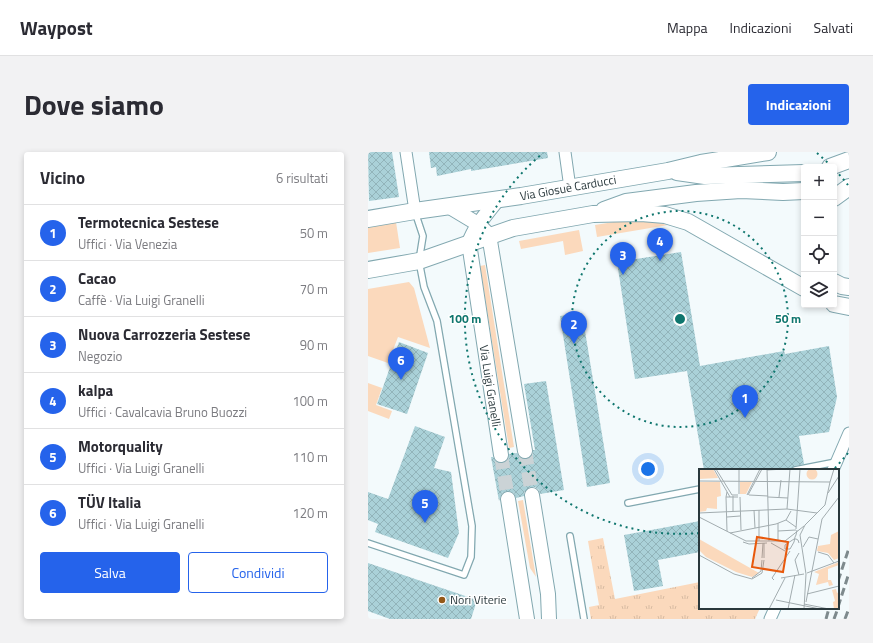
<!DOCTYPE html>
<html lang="it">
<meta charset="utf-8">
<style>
body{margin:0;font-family:"Titillium Web",sans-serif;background:#f2f2f3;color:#2b2b33}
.controls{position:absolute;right:12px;top:12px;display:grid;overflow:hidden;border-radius:4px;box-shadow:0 2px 6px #0003}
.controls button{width:36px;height:36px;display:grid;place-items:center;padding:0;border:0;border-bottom:1px solid #e1e1e2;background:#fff;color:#2b2b33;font:20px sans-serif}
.you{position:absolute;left:280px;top:317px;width:14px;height:14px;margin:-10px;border:3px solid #fff;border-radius:50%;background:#1a73e8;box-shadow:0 0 0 6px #1a73e833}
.badge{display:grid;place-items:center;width:26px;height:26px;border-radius:50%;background:#2563eb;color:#fff;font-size:13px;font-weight:700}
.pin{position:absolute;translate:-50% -33px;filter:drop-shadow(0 1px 2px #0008)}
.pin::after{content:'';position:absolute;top:21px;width:14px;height:12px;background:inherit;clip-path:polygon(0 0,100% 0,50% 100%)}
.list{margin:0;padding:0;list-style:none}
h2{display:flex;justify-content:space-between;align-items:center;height:52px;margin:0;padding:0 16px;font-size:17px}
h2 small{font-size:13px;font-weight:400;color:#7c7c81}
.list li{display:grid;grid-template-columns:26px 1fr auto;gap:12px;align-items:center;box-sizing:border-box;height:56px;padding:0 16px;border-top:1px solid #e1e1e2}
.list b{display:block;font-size:15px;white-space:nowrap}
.list p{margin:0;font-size:13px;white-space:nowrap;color:#7c7c81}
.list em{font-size:13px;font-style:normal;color:#7c7c81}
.actions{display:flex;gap:8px;padding:12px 16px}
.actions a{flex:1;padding:9px 0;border:1px solid #2563eb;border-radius:4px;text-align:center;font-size:14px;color:#2563eb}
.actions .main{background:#2563eb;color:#fff}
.icon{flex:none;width:22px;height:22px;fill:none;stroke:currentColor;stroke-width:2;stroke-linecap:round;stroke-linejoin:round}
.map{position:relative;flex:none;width:481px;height:467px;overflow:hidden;border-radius:4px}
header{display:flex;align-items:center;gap:24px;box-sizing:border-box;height:56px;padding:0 20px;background:#fff;border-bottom:1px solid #e1e1e2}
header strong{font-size:19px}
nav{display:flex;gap:22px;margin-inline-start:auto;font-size:14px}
.intro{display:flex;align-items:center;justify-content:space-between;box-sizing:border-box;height:96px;padding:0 24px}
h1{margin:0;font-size:28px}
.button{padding:10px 18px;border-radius:4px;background:#2563eb;color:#fff;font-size:14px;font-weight:700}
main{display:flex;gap:24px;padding:0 24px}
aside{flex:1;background:#fff;border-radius:4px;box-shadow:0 2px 6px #0003}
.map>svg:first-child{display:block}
.grass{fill:#fbd9bc}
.park{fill:url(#park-tufts)}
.building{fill:url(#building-cross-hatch)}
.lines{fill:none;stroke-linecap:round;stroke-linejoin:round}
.tertiary-tunnel{stroke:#cbd3d6;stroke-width:14;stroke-dasharray:14 7;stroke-linecap:butt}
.service-casing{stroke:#82a8b0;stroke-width:8}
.minor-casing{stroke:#82a8b0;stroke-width:13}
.tertiary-casing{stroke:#82a8b0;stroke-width:16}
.secondary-casing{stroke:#82a8b0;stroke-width:18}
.service{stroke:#fff;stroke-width:5.5}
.minor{stroke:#fff;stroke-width:11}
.tertiary{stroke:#fff;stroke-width:14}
.secondary{stroke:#fff;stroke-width:16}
.rail{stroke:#7e8a8d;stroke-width:3;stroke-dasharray:8 4;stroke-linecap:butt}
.ring{fill:none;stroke:#0f766e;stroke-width:2;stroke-dasharray:2 4}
.poi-dot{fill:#935817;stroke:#fff;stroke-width:1.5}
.labels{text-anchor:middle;stroke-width:3;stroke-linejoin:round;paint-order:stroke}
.street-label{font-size:12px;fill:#29383c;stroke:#fff}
.poi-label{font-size:12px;fill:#29383c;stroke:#fff;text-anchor:start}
.inset-road{fill:none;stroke:#a2acaf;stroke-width:1}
.view{fill:#e8590c;fill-opacity:0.15;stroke:#e8590c;stroke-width:2}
.inset-edge{fill:none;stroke:#29383c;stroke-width:2}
.centre{fill:#0f766e;stroke:#fff;stroke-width:2}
.ring-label{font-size:12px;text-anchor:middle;font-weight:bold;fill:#0f766e;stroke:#fff;stroke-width:3;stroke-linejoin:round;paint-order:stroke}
</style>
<header>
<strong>Waypost</strong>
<nav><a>Mappa</a><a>Indicazioni</a><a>Salvati</a></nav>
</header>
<div class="intro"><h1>Dove siamo</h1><a class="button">Indicazioni</a></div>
<main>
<aside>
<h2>Vicino<small>6 risultati</small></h2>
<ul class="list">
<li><span class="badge">1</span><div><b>Termotecnica Sestese</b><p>Uffici · Via Venezia</p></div><em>50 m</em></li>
<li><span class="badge">2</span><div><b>Cacao</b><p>Caffè · Via Luigi Granelli</p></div><em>70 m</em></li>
<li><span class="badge">3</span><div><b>Nuova Carrozzeria Sestese</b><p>Negozio</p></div><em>90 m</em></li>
<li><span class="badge">4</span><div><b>kalpa</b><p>Uffici · Cavalcavia Bruno Buozzi</p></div><em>100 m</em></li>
<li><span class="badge">5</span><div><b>Motorquality</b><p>Uffici · Via Luigi Granelli</p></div><em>110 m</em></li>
<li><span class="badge">6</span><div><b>TÜV Italia</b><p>Uffici · Via Luigi Granelli</p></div><em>120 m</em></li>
</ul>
<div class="actions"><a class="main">Salva</a><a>Condividi</a></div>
</aside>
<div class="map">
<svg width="481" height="467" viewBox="0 0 481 467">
<defs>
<pattern id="park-tufts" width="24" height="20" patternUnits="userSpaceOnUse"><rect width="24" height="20" fill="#fbd9bc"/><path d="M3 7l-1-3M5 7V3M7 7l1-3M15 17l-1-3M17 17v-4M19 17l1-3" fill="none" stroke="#d7bba2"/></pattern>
<pattern id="building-cross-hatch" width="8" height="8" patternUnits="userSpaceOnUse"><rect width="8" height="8" fill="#aad1d8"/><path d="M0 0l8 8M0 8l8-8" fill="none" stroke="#92b4ba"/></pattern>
</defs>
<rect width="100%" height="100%" fill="#f3fafc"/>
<g class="grass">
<path d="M258,68H278L300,73L229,85L227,73Z"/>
<path d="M28,70L32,96L0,101V75Z"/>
<path d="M211,78L215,99L197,103L195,89L153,97L151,89Z"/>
<path d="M117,113L146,295L141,296L112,114Z"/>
<path d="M41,130L46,136L62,196L30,185L20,211L0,204V137Z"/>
<path d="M0,231L14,236L8,253L24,259L21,267L0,259Z"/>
<path d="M155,348L168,425L162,416L150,349Z"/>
</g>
<path class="park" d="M235,386L247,447L332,430V456H392L387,467H223L221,455L231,453L220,389Z"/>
<g class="building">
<path d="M0,0H24L31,45L1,49Z"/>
<path d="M61,0H179L180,6L103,19V17L69,24L68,15L63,16Z"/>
<path d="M313,100L332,214L416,199L417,202L461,194L469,245L461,280L431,284L436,312L426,314L423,318H336L319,219L267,227L249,110Z"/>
<path d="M214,161L242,331L219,335L192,164Z"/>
<path d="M31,190L60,201L39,262L9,252Z"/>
<path d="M178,229L196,338L172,342L171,338L167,335H162L156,340V344L148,346L146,341L139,339L134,341L131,349L123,305H125L130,311H134L139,309L141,302L149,301L154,307H158L162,306L165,302V298H167L156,232Z"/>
<path d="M47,274L77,285L66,316L83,320L91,381L80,406L7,380L10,372L0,368V340L20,347Z"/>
<path d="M332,369V400L290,408L295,434L266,439L256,383Z"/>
<path d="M0,411L109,448L103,467H22L0,459Z"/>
</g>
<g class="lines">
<g class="tertiary-tunnel">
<path d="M157,299L164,343"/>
<path d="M133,303L140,347"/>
</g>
<defs>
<g id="service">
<path d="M427,318L468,310"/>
<path d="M260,351L332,337"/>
<path d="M202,384L216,467"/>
<path d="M0,391L96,423L103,405L104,374L69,169L56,135L51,109L55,84L47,60"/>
</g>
<g id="minor">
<path d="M38,0L47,59"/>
<path d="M197,0L202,36"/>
<path d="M465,318L481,281"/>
<path d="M402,467L407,456"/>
</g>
<g id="tertiary">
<path d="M130,47C119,61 107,74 101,91L133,303"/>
<path d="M80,54L110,72L121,83L157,299"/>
<path d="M164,343L180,442L181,467"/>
<path d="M140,347L159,467"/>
</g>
<g id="secondary">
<path d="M462,15L481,8"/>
<path d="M309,20L337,24L436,21"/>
<path d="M466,46L481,35"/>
<path d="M236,58L258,50L328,41L373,38L415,40L436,39"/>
<path d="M0,67L47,59L153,44L300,19L333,11L400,0"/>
<path d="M0,118L51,109L145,76L225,62L273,61L297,63L320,70L436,136"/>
<path d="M466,130L474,134L481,135"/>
<path d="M466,152L481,155"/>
</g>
</defs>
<use href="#service" class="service-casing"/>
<use href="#minor" class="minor-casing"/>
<use href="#tertiary" class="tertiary-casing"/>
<use href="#secondary" class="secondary-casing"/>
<use href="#service" class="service"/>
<use href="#minor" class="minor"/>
<use href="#tertiary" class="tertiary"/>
<use href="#secondary" class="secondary"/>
<g class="rail">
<path d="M470,429L481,396"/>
<path d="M470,455L481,421"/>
<path d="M458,467L461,456"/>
<path d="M466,467L470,456"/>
<path d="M477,467L481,456"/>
</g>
</g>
<g class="ring">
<circle cx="312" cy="167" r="108"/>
<path d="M480 301A215 215 0 0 1 465 318M331 381A215 215 0 0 1 175 1M449 1A215 215 0 0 1 464 15M467 18A215 215 0 0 1 480 33"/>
</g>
<circle class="poi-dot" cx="74" cy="448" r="4"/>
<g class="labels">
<g class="street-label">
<text transform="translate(200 36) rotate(-10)" y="4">Via Giosuè Carducci</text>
<text transform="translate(122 234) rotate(81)" y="4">Via Luigi Granelli</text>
</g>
<g class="poi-label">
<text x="82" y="452">Nori Viterie</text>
</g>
</g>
<g transform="translate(331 317)">
<rect width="140" height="140" fill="#f3fafc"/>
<path d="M0,0H14L19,9L0,10ZM0,13H21L22,27L18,28V40L8,39L7,42L0,43Z" fill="#fbd9bc"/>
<path d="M107.5 5a5.5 5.5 0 1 1 11 0a5.5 5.5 0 1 1-11 0ZM41,13H53L47,25H41ZM140,62V89L135,91L129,84L118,82L119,77L131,75L132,66ZM0,70L60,104L53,108L37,103L7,88L0,81ZM140,93V96L129,100V111H132L134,116L130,117L129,113L117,116L120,105L115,103Z" fill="#fbd9bc"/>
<path d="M137,120L138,124L140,123V140H135L134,133L136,132L133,121Z" fill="#fbd9bc"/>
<path class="inset-road" d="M15,0L31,28M17,0L33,26H39M40,0V25M68,0L70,72M68,1L86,0M0,12L131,13L135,0M28,23L27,28H39M129,24L140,7M48,26L61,0M49,26L63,0M50,26L69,27M34,27V42M27,28L28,62M41,28L42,61M69,28L89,29M80,28L82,11M88,40L91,0M55,41L56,59M60,41V72M0,44L88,40L118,44M0,48L47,72H86L105,57M28,48L41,47M87,51L97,58M79,54V72M97,60L101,0M98,61L97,66L96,68L95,73L91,80H86V76L95,70H97L99,71L100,74M79,62L97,61M31,64L77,55L87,51L92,42M44,73L50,75L68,74M65,74V89M72,74L86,82M104,78L110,68L119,70M119,83L129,86L135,94M0,86L35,105L53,110L63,104L65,91M63,89L64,74M108,104L140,92M100,106L96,91L100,84M53,109L62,102L63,91M82,109L105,105M75,111L73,109L91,82M108,125L140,117M77,131L121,140M107,133L123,50L140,28M105,135L130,140M70,140L86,109M89,140L96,106M105,140L107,105L101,66L106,56L126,36L131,13"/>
<path class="view" d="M58,68L89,73L84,103L53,98Z"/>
<rect width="140" height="140" class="inset-edge"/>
</g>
<circle cx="312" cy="167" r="6" class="centre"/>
<g class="ring-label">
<text x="420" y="171">50 m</text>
<text x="97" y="171">100 m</text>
</g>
</svg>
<div class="controls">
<button>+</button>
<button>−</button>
<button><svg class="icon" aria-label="locate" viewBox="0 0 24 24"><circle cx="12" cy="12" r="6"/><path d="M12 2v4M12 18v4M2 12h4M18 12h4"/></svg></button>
<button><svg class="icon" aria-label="layers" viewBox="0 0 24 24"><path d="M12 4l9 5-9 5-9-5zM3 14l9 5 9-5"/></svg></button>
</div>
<div class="you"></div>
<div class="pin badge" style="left:377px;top:266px">1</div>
<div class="pin badge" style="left:206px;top:192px">2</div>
<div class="pin badge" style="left:255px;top:123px">3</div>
<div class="pin badge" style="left:292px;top:109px">4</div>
<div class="pin badge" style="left:57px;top:371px">5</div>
<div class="pin badge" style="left:33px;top:228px">6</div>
</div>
</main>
